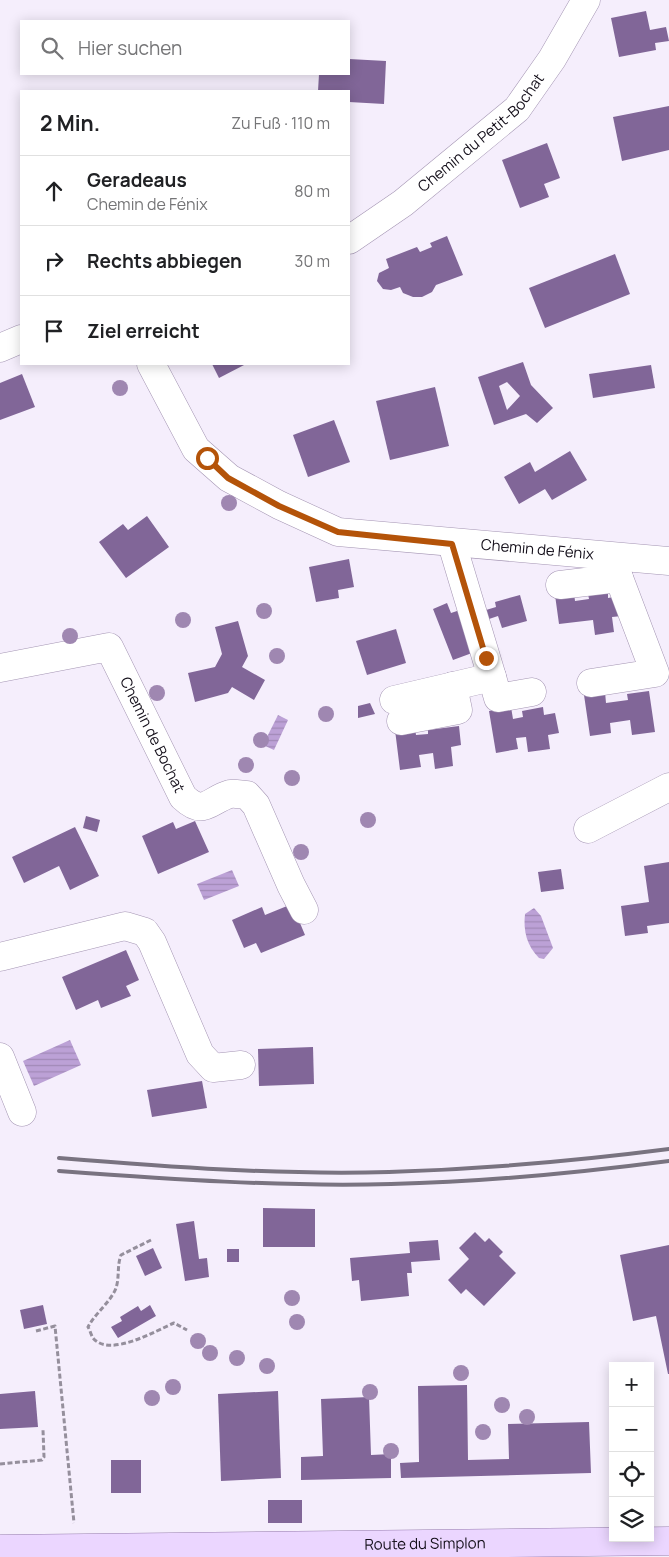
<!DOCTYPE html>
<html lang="de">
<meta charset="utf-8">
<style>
body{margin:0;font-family:Manrope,sans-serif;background:#f6f6f6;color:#202124}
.controls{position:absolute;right:15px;bottom:15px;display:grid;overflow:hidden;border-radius:0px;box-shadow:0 2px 12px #0003}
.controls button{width:45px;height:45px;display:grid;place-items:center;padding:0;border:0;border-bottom:1px solid #e0e0e0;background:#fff;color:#202124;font:25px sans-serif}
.stop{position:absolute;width:15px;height:15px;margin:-11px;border:4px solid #b45309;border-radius:50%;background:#fff}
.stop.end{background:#b45309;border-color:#fff;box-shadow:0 1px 5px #0008}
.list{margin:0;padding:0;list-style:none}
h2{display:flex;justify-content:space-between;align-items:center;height:65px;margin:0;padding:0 20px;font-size:21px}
h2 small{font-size:16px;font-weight:400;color:#757577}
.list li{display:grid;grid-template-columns:32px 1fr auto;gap:15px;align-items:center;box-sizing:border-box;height:70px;padding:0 20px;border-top:1px solid #e0e0e0}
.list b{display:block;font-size:19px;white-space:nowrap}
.list p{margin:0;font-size:16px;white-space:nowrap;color:#757577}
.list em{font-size:16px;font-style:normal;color:#757577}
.icon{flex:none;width:28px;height:28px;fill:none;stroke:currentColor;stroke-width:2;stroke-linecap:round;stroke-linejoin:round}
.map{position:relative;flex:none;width:669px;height:1557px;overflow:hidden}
.search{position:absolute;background:#fff;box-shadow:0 2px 12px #0003;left:20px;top:20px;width:330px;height:55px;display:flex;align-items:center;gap:12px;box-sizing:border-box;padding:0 18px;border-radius:0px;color:#757577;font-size:19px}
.panel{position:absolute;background:#fff;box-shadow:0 2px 12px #0003;left:20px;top:90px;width:330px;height:275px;border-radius:0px}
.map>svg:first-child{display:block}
.water{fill:url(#water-rules)}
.building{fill:#816698;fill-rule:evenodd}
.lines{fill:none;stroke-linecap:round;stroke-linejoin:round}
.minor-casing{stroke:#a495b3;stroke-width:29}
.major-casing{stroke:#977eae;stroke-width:29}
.path{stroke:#958f9c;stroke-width:3;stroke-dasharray:5 2.5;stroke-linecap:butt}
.minor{stroke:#fff;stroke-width:28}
.major{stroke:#ebd6ff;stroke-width:28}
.rail{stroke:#797380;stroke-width:4}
.tree{fill:#9f87b1}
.route{stroke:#b45309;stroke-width:6}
.labels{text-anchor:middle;stroke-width:5;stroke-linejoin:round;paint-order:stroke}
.street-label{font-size:15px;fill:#130e19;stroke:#fff}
</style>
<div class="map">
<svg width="669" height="1557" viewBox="0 0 669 1557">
<defs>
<pattern id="water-rules" width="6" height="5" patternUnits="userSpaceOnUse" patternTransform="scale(1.25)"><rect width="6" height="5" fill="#bca1d6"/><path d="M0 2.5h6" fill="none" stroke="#a189b7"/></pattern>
</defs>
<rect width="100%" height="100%" fill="#f5eefc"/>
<g class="water">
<path d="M278,715L288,720L274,750L263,745Z"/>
<path d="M232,870L239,886L204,900L197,884Z"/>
<path d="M534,908L541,916L553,948L544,959L539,958C527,946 523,931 525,914Z"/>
<path d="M70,1040L81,1065L34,1086L23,1061Z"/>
</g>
<g class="building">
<path d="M646,11L650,30L666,27L669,41L655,43L656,50L619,57L611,18Z"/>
<path d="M349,59L386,61L384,104L349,102V91H318L319,74H349Z"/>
<path d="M669,106V150L622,161L613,117Z"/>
<path d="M547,143L560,178L544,184L549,197L520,208L502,160Z"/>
<path d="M447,236L463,275L436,285L432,292L422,297H413L403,293L400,287L391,290L383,289L377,281L379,273L389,268L386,259L417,247L420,252L432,247L430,243Z"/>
<path d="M615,254L630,294L545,328L529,288Z"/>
<path d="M523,362L531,385L553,408L537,423L526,414L494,425L478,377ZM507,382L520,396L507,410L499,386Z"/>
<path d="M212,364H246L219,378Z"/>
<path d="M651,365L655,388L593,398L589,374Z"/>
<path d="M22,374L35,407L0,420V383Z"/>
<path d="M435,387L449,446L390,460L376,401Z"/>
<path d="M334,420L350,462L308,477L293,435Z"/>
<path d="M570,451L587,480L552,500L545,489L519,504L504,477L530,462L535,472Z"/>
<path d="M147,516L169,547L126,578L99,542L123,524L128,530Z"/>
<path d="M349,559L354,587L338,590L339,598L316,602L309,567Z"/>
<path d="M608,591V598L619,596L622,616L612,617L614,632L595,635L593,620L559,624L555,595L574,593L575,601L589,599L588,594Z"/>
<path d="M520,595L527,621L502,628L498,616L489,619L486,610L496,607L495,602Z"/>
<path d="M447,603L451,613L463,609L472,653L453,660L433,609Z"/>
<path d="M238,621L248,656L242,667L265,680L254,700L232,687L228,693L195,702L188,673L215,667L222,654L215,627Z"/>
<path d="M396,629L406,663L367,675L356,641Z"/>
<path d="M649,691L655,732L632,735L630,720L610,723L611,733L590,736L584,695L605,692L606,703L628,700L627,694Z"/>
<path d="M370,703L375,714L358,718V706Z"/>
<path d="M511,707L513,719L523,717L522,711L543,707L544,715L555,713L559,733L548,735L550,749L528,752L526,737L516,738L518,749L496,753L489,711Z"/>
<path d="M459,726L461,745L451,747L453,766L435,769L433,753L419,755L421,767L400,770L395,730L415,728L416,735L428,734V730Z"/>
<path d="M86,816L100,820L97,832L83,828Z"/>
<path d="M195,821L209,852L158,874L142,836L173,822L176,829Z"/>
<path d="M75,827L99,876L70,890L59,866L24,883L12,857Z"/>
<path d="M669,862V923L647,926L648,933L625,936L621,906L649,902L644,866Z"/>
<path d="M561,869L564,889L541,892L538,872Z"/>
<path d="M292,904L305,935L261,953L256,943L244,948L232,920L262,907L265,915Z"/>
<path d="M126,950L139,980L126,986L131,996L101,1008L98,1000L76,1010L62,977Z"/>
<path d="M313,1047L314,1084L259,1086L258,1049Z"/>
<path d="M202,1081L207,1108L152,1117L147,1090Z"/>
<path d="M263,1208L315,1209V1247H263Z"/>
<path d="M194,1221L199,1259L207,1258L209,1277L185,1281L176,1224Z"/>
<path d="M475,1232L485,1242L489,1238L503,1252L499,1256L516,1273L484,1306L466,1289L461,1294L448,1280L469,1259L459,1248Z"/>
<path d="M438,1240L440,1260L411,1262L412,1273H407L409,1296L361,1301L359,1280L352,1281L350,1258L410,1253L409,1242Z"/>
<path d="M669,1245V1374H668L656,1316L633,1321L620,1255Z"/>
<path d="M153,1248L162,1268L145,1276L136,1256Z"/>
<rect x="227" y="1249" width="12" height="13"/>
<path d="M43,1305L47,1324L24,1329L20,1310Z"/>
<path d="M150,1305L156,1316L118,1338L111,1327L122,1321L120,1317L138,1306L141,1311Z"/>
<path d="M467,1385L468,1460L509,1459L508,1424L589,1422L591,1473L401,1478L400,1463L419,1462L418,1386Z"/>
<path d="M35,1391L38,1427L0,1429V1394Z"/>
<path d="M278,1391L281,1478L221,1481L218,1394Z"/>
<path d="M369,1397L371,1455L391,1454V1478L301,1480V1457L323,1456L321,1399Z"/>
<rect x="111" y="1460" width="30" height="33"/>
<rect x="268" y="1500" width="34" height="23"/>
</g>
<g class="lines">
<defs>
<g id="minor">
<path id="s1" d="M349,240L403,203L517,109L552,59L586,0"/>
<path d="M0,348L21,339"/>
<path id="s2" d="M151,364L196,449L229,478L279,505L338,532L669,561"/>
<path d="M560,585L619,578"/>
<path id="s3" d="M0,668L109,647L183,797C204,817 209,800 230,794C235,793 242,795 247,795L256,805L291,885L304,910"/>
<path d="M492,677L498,698L532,692"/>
<path d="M591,683L655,673L611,557"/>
<path d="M394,700L492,677L452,544"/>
<path d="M401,721L458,710L453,686"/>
<path d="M588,829L669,787"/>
<path d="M0,957L125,926L145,932L152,942L200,1054L213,1068L241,1065"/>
<path d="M0,1057L22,1112"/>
</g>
<g id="major">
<path id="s4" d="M0,1549L669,1541"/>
</g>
</defs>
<use href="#minor" class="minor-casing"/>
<use href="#major" class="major-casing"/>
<g class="path">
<path d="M151,1240L121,1255C116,1268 121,1282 113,1294C106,1306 95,1314 88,1327C90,1330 91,1335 93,1338C110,1358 155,1331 174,1323L187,1330"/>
<path d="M36,1331L55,1326L74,1523"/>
<path d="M0,1464L42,1460L44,1457L43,1430"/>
</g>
<use href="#minor" class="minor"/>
<use href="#major" class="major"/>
<g class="rail">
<path d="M59,1158C169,1167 279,1175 389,1172C483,1169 576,1161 669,1149"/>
<path d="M59,1171C169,1179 280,1187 391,1184C484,1182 577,1173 669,1161"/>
</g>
</g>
<g class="tree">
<circle cx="120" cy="388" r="8"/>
<circle cx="229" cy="503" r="8"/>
<circle cx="264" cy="611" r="8"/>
<circle cx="183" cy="620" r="8"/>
<circle cx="70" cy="636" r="8"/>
<circle cx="277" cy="656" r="8"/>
<circle cx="157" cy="693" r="8"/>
<circle cx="326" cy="714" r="8"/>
<circle cx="261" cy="740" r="8"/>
<circle cx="246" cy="765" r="8"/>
<circle cx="292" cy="778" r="8"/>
<circle cx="368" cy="820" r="8"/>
<circle cx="301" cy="852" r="8"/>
<circle cx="292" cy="1298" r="8"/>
<circle cx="297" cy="1322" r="8"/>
<circle cx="198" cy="1341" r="8"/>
<circle cx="210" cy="1353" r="8"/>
<circle cx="237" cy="1358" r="8"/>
<circle cx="267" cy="1366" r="8"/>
<circle cx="461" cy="1373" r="8"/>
<circle cx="173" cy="1387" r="8"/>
<circle cx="370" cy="1392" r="8"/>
<circle cx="152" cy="1398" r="8"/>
<circle cx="502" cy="1405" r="8"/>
<circle cx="527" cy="1417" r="8"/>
<circle cx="483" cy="1432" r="8"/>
<circle cx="391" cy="1451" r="8"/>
</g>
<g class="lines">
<path class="route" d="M207,458L228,478L279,506L338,532L452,544L486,658"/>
</g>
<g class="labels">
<g class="street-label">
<text dy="5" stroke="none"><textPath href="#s1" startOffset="171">Chemin du Petit-Bochat</textPath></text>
<text dy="5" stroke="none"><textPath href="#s2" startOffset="462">Chemin de Fénix</textPath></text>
<text dy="5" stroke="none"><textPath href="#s3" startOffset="209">Chemin de Bochat</textPath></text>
<text dy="5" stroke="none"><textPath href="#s4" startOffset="425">Route du Simplon</textPath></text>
</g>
</g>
</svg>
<div class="controls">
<button>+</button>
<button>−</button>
<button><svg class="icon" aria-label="locate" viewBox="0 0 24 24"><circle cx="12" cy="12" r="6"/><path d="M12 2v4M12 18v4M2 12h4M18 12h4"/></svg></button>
<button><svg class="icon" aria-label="layers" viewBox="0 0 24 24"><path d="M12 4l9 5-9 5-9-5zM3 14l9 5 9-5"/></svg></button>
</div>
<div class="stop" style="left:207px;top:458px"></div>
<div class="stop end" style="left:486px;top:658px"></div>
<div class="search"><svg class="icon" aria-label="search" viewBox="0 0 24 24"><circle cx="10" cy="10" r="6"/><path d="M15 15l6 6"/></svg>Hier suchen</div>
<section class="panel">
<h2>2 Min.<small>Zu Fuß · 110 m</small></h2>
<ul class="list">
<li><svg class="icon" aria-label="ahead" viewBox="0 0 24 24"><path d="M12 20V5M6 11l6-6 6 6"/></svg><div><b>Geradeaus</b><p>Chemin de Fénix</p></div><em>80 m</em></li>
<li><svg class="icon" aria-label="right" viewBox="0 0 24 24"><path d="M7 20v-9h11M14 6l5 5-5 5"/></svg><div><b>Rechts abbiegen</b></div><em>30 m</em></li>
<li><svg class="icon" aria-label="arrive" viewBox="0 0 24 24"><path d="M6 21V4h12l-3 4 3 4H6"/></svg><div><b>Ziel erreicht</b></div></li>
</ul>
</section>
</div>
